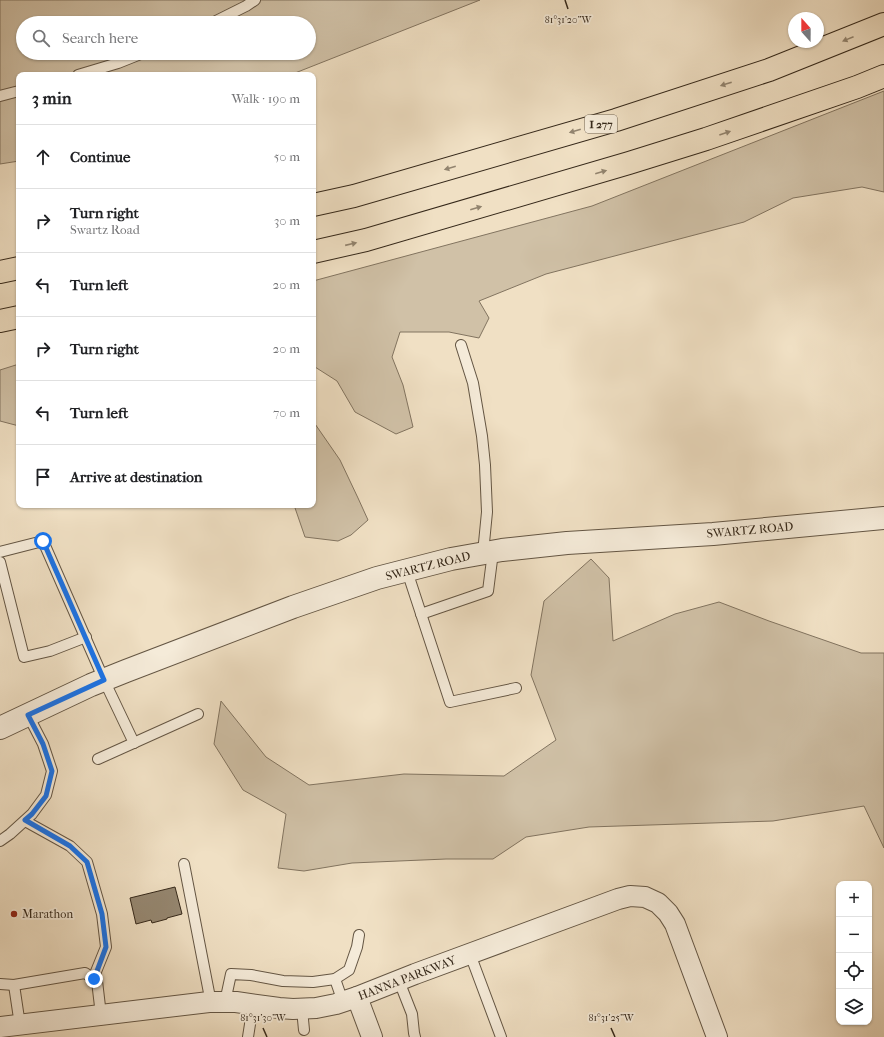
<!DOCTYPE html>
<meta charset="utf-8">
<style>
body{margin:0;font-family:"IM FELL French Canon",serif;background:#f2f2f2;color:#202124}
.controls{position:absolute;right:12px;bottom:12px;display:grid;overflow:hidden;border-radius:8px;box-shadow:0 1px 3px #0004}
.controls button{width:36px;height:36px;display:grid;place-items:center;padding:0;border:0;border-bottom:1px solid #e0e0e0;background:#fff;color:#202124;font:20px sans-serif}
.compass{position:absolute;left:788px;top:12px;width:36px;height:36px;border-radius:50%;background:#fff;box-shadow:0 1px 3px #0004;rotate:339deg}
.stop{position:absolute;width:12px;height:12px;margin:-9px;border:3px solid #1a73e8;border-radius:50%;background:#fff}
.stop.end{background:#1a73e8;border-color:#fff;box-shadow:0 1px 4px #0008}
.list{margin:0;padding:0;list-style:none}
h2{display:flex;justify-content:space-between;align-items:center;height:52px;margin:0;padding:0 16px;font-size:17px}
h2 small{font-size:13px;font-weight:400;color:#757577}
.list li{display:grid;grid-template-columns:26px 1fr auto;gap:12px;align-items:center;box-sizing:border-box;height:64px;padding:0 16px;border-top:1px solid #e0e0e0}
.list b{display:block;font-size:15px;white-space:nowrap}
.list p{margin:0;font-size:13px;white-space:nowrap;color:#757577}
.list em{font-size:13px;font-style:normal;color:#757577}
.icon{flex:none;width:22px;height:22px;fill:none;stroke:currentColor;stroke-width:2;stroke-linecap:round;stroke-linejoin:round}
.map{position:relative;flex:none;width:884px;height:1037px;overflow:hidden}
.search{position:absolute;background:#fff;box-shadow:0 1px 3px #0004;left:16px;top:16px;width:300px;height:44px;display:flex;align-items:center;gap:10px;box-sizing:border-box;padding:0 14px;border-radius:22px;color:#757577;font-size:15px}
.panel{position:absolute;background:#fff;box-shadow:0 1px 3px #0004;left:16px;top:72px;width:300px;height:436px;border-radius:8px}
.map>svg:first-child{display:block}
.green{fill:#d0c1a7;stroke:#827460;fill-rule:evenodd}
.building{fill:#968872;stroke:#35281a}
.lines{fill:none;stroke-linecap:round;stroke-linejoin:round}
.service-casing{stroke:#645644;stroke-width:12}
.minor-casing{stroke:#645644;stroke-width:22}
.tertiary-casing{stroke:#645644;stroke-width:24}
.motorway-casing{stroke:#35281a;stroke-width:24}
.service{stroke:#f5ebd9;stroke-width:10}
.minor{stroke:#f5ebd9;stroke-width:20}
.tertiary{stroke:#f5ebd9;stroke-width:22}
.motorway{stroke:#f0e0c4;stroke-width:22}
.oneway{fill:#92846f}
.route{stroke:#1a73e8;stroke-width:5}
.ticks{fill:none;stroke:#35281a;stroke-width:1.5}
.poi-dot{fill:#8f2418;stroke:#f5ebd9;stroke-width:1.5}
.labels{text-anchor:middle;stroke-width:3.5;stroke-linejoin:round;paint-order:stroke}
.shield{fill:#f5ebd9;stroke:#6f6253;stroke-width:1}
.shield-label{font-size:11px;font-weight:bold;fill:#35281a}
.street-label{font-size:12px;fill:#35281a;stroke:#f5ebd9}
.poi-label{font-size:12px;fill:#35281a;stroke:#f5ebd9;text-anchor:start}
.ticks-label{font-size:10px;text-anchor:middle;fill:#35281a;stroke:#f5ebd9;stroke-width:3.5;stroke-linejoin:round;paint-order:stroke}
</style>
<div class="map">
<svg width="884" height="1037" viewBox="0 0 884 1037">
<rect width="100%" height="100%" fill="#f0e0c4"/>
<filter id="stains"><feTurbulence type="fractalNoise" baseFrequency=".005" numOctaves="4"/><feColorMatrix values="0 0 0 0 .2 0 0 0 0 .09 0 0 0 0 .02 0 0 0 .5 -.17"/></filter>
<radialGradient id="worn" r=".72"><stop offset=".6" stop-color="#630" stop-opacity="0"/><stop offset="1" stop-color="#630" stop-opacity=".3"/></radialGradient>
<g class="green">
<path d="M0,0H480L290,75H19V161L0,164ZM23,23H309V53H23Z"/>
<path d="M884,91V192L862,187L793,198L744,222L546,274L479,301L489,318L479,338L449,332H400L392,357L403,385L413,427L396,434L355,412L337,381L315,367L313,377V281L592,206Z"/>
<path d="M19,364V426L0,421V370Z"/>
<path d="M313,421L340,460L358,498L368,520L351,535L338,541L305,537L294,505H313Z"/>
<path d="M591,559L609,578L613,641L675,614L719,602L769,621L861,653H884V848L864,806L773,821L589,827L526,837L493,859H446L352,863L304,871L278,868L286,814L243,790L214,744L221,701L266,757L309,785L404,774L504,776L556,740L531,675L544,601Z"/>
</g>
<path class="building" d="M175,887L182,914L167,918V919L152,923L151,920L136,924L130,898Z"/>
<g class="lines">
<defs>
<g id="service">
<path d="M212,23L246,6L255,0"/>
<path d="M78,75L118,63L143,53"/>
<path d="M0,96L19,91"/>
<path d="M461,345L473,383L482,436L485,465L487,512L483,553"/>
<path d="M0,552L43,541L104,680L134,743"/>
<path d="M0,562L24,657L50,651L86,637"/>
<path d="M407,571L450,702L516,688"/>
<path d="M421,614L488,591L493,552"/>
<path d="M98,759L198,714"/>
<path d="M25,821L70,846L87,862L102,914L106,947L93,979"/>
<path d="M0,841L10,834L32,814L46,795L52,771L43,744L28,715"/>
<path d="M184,864L211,1003"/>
<path d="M470,954L501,1037"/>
<path d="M335,979L343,1002"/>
<path d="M399,981L412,1014L414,1033L415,1037"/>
<path d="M0,984L14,985L85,973L97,981L101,1015"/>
<path d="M14,985L20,1025"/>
<path d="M225,1002L231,974L251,975L283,981L313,982L335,979L349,970L357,947L359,935"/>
<path d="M302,1009L304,1030"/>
<path d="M248,1037L253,1005"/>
</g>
<g id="minor">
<path d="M357,997L372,1037"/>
<path d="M0,1027L209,1002H236L279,1008L293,1009L316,1008L336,1004L357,997L415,974L618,899L630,896L645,897L658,903L668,913L675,924L717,1037"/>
</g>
<path id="tertiary" d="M0,728L91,685L126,671L293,607L377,578L451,559L502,550L567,543L713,534L884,518"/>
<g id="motorway">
<path d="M313,205L354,196L616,120L769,70L884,24"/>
<path d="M313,252L366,240L629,163L706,139L857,87L884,76"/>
<path d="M0,272L19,268"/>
<path d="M0,321L19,317"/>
</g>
</defs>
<use href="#service" class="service-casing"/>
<use href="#minor" class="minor-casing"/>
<use href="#tertiary" class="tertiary-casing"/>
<use href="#motorway" class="motorway-casing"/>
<use href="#service" class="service"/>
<use href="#minor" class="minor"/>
<use href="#tertiary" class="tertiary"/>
<use href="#motorway" class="motorway"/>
</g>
<defs><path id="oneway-solid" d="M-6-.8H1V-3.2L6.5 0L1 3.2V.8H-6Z"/></defs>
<g class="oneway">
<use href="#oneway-solid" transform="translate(848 39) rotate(158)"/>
<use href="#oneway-solid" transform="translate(726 84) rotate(162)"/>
<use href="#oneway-solid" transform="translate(575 131) rotate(164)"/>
<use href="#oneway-solid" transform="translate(725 133) rotate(-19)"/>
<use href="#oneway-solid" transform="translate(450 168) rotate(164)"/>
<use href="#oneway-solid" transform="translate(601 172) rotate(-16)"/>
<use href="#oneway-solid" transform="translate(476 208) rotate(-16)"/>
<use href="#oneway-solid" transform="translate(351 244) rotate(-13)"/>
</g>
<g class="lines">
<path class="route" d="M43,541L104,680L28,715L43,744L52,771L46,796L32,814L25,820L70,846L87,862L102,914L106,947L94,979"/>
</g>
<path class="ticks" d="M565,0L568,9M263,1028L267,1037M611,1028L615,1037"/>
<circle class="poi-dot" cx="14" cy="914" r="4"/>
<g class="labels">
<rect class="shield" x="585" y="115" width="32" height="18" rx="3"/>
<g class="shield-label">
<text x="601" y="128">I 277</text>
</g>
<g class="street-label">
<text transform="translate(750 530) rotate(-5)" y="4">SWARTZ ROAD</text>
<text transform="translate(428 566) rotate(-14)" y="4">SWARTZ ROAD</text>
<text transform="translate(407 978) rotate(-21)" y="4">HANNA PARKWAY</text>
</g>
<g class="poi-label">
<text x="22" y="918">Marathon</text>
</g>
</g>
<g class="ticks-label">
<text x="568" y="23">81°31'20"W</text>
<text x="263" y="1021">81°31'30"W</text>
<text x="611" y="1021">81°31'25"W</text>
</g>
<rect width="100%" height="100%" filter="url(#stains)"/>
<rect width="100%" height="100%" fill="url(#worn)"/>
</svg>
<div class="controls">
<button>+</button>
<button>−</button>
<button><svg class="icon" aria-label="locate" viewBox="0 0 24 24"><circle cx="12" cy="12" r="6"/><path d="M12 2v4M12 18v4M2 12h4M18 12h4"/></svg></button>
<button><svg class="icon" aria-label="layers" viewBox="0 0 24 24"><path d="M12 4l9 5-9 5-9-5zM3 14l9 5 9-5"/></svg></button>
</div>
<svg class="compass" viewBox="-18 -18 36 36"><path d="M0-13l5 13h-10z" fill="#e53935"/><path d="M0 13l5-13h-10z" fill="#757577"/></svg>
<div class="stop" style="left:43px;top:541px"></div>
<div class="stop end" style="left:94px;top:979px"></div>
<div class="search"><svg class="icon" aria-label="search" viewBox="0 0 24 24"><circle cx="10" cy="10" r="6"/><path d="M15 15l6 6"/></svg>Search here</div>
<section class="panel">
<h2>3 min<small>Walk · 190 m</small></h2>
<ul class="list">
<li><svg class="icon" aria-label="ahead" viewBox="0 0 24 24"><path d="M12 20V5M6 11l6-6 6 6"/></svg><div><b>Continue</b></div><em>50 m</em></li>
<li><svg class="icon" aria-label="right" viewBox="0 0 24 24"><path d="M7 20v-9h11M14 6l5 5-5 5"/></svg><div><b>Turn right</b><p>Swartz Road</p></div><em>30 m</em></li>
<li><svg class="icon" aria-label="left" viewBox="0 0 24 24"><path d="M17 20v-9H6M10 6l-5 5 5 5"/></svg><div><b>Turn left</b></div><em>20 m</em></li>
<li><svg class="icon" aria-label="right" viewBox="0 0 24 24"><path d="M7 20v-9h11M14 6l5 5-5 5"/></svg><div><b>Turn right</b></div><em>20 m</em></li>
<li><svg class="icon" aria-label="left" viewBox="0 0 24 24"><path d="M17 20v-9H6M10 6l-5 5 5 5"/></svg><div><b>Turn left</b></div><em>70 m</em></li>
<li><svg class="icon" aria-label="arrive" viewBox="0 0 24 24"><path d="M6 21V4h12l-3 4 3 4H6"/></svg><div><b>Arrive at destination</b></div></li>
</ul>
</section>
</div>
